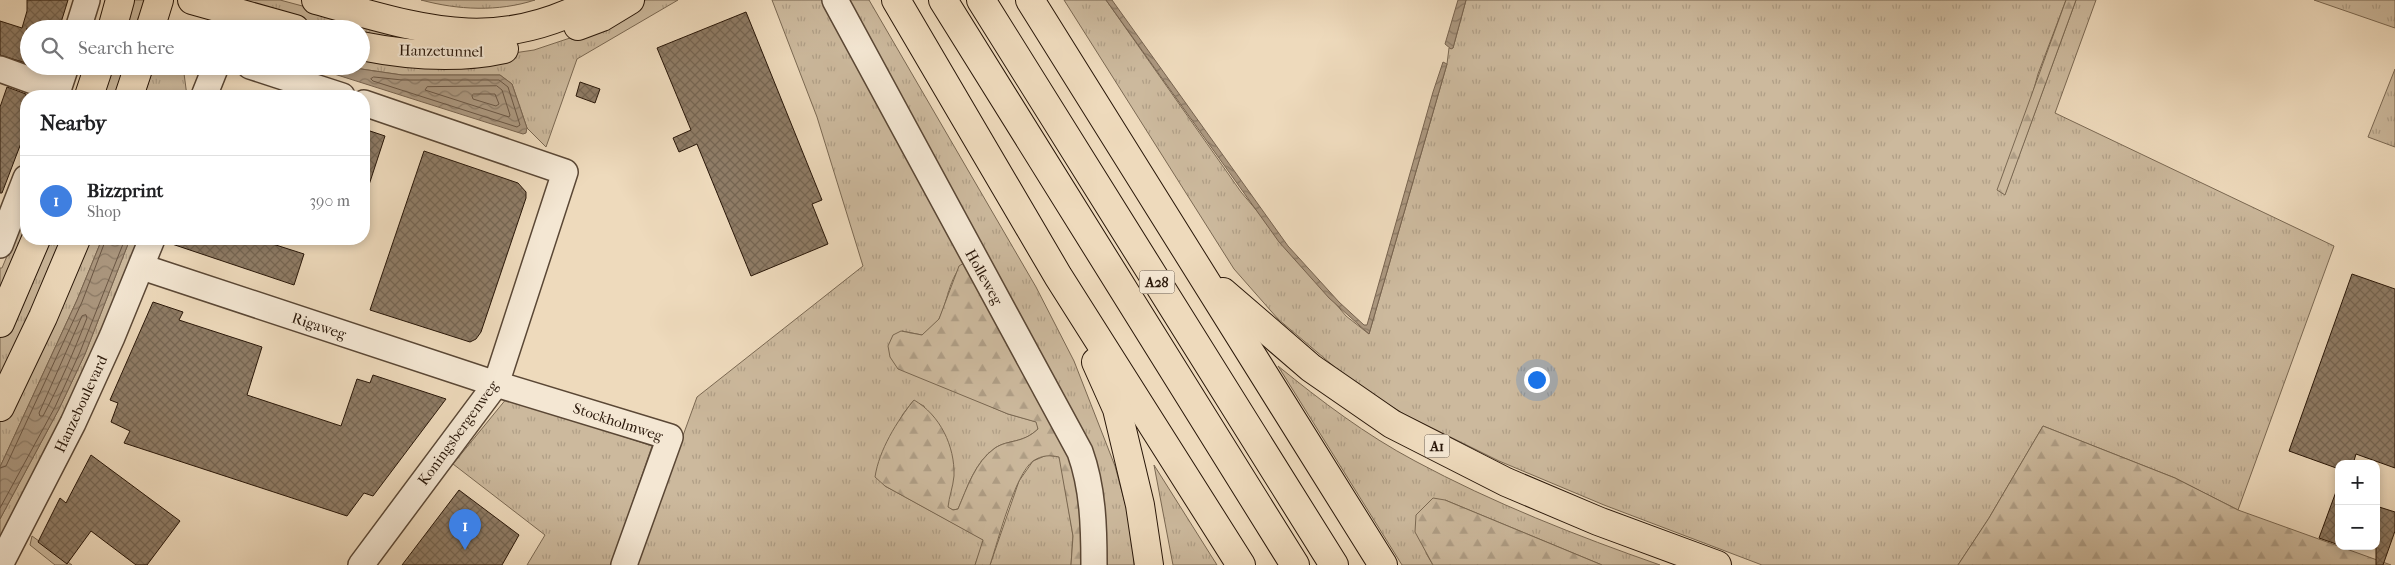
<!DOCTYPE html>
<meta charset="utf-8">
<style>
body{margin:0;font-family:"IM FELL French Canon",serif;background:#f2f2f2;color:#202124}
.controls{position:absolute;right:15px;bottom:15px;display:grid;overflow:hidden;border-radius:10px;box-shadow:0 2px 8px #0003}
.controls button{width:45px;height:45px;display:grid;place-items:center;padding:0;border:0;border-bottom:1px solid #e0e0e0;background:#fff;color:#202124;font:25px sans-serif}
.you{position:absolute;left:1536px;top:379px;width:18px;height:18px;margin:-12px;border:4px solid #fff;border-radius:50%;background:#1a73e8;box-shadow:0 0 0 8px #1a73e833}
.badge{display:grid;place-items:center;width:32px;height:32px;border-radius:50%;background:#ea580c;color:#fff;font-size:16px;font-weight:700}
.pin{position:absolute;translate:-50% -41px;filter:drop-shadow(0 1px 2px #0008)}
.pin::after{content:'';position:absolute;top:26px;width:18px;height:15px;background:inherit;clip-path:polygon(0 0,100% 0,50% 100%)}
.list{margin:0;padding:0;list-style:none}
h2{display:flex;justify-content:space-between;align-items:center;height:65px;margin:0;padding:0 20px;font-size:21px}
h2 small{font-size:16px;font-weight:400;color:#757577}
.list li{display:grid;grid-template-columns:32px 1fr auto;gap:15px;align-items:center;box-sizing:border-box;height:90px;padding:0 20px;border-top:1px solid #e0e0e0}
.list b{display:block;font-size:19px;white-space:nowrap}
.list p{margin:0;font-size:16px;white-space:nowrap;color:#757577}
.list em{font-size:16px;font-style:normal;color:#757577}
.icon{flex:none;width:28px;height:28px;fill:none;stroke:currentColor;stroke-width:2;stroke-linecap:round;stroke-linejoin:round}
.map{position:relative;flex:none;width:2395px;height:565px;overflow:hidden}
.search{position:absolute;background:#fff;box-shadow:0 2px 8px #0003;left:20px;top:20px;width:350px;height:55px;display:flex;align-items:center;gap:12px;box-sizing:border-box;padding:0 18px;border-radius:28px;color:#757577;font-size:19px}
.panel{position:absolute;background:#fff;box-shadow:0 2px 8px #0003;left:20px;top:90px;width:350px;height:155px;border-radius:20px}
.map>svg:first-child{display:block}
.grass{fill:url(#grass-tufts);stroke:#7a6852}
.forest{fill:url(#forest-firs);stroke:#7a6852}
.water{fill:url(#water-waves);stroke:#77634f}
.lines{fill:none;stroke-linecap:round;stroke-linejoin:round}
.shore{stroke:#6a5644;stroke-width:1}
.building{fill:url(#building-cross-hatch);stroke:#281608}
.minor-casing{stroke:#5a4735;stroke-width:28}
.major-casing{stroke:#281608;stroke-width:30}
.highway-casing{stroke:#281608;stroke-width:30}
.minor{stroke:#f4e7d3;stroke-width:25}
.major{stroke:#eedabc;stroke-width:28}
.highway{stroke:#eedabc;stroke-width:28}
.labels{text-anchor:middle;stroke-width:4;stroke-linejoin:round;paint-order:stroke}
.shield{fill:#f4e7d3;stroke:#655545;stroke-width:1}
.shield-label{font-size:14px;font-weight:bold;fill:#281608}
.street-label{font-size:15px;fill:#281608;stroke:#f4e7d3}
</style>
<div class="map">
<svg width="2395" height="565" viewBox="0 0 2395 565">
<defs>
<pattern id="grass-tufts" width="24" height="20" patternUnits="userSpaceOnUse" patternTransform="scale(1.25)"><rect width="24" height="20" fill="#ccb99d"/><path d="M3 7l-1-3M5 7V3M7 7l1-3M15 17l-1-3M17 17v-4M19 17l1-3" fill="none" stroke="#af9e86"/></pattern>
<pattern id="forest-firs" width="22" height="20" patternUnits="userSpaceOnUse" patternTransform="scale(1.25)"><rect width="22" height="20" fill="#ccb99d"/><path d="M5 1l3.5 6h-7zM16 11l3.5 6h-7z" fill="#af9e86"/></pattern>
<pattern id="water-waves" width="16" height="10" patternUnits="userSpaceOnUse" patternTransform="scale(1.25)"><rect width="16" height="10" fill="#ab977f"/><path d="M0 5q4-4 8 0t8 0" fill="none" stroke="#8b7a66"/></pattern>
<pattern id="building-cross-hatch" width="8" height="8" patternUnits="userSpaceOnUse" patternTransform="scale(1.25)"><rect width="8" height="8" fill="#8f7c66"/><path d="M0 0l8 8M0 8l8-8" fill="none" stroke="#756552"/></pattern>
</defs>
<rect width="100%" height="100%" fill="#eedabc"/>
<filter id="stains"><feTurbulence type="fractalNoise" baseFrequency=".004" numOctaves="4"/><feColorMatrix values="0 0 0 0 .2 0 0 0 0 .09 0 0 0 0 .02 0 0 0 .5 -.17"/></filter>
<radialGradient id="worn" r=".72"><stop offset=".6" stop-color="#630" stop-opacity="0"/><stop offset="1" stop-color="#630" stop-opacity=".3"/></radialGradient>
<g class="grass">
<path d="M130,0H151L145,29H118Z"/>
<path d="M228,0H280L452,46L361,33V29L333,28Z"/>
<path d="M421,0H535C498,12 458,10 421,0Z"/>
<path d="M646,0H678L577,59L546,147L527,128L512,84L500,75H402L341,66H361V53L507,54L534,50L582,34Z"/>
<path d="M772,0H827L969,260C949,272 949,299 939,319C936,325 928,331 922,335L902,331L960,393L1008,414L1037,422L1038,429C1022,444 1009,439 995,448C975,461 967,489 958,509L953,510L948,508L924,406L913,401L903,414L885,448V486L984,540L975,565H636L697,397L863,266L817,117Z"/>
<path d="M840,0H869L1036,287L1074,361L1115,466L1132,529L1134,565H1100L1099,527Z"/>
<path d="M1064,0H1106L1241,192L1346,316L1369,334L1447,64L1449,48H1453L1466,0H2066L2038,74L2005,194L2076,0H2096L2055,113L2334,246L2238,510L2175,478L2043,426L1989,518L1958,565H1762L1604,505L1499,461L1404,414L1376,397L1350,380L1278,319L1234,269Z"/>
<path d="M2314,0H2395V28Z"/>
<path d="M106,66H133L123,96H96Z"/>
<path d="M154,66H183L187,96H144Z"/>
<path d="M2395,69V147L2368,137Z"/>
<path d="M26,192V239L0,310V268H2L26,210Z"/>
<path d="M42,239H71L0,399V334Z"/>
<path d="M88,239H102L77,300L0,467V420Z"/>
<path d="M130,239H147L0,552V519L59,409L85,354Z"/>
<path d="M1278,366C1321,401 1366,435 1415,461C1493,503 1577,536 1660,565H1602L1445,500L1426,553L1433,565H1402Z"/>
<path d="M507,398L652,446L611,565H527L545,535L453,464Z"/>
<path d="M1047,455L1060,457L1073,536L1071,565H990L1019,481L1033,461Z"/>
<path d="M1154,465L1217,565H1173Z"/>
<path d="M32,536L72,565H55L30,545Z"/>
</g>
<g class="forest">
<path d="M2066,0H2076L2005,195L1997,190Z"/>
<path d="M969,260L1075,454L1088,565H1071L1073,536L1059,457C1050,455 1042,455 1033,461C1015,474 998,541 990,565H975L983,540L885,486L875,477C879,450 897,421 914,400C940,415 955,446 954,476C953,487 949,497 948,507L953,510L958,509C967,488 975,462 995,448C1009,439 1022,444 1038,429L1036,422L1008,414L898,369L890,357L888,346L893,335L901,331L922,335L939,319L959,266Z"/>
<path d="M2043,426L2175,478L2238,510L2391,565H1958L1989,518Z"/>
<path d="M1433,498L1445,500L1602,565H1433L1415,532L1416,515Z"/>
</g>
<g class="water">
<path d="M1106,0H1112L1288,246L1339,302L1364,325H1367L1433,92L1443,62L1447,64L1369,334L1329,298L1279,242Z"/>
<path d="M1458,0H1466L1453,48L1451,49L1445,44Z"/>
<path d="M309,66H341L402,75H500L512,84L527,128L526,133L523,134Z"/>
<path d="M102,239H130L85,354L59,409L0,519V467L77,300Z"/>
</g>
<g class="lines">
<g class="shore">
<path d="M374,77L402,80H499L508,87L520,125L517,127L373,81L371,79Z"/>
<path d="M497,86L502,90L510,115L509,117L425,90L427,87Z"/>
<path d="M474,94H495L499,104L496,106L473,99L472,96Z"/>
<path d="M86,315L87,318C74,351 60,384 43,416H40L39,413L82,316Z"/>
<path d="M0,468L6,466L82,302L106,239"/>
<path d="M0,508L55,407L80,352L125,239"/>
</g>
</g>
<g class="building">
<path d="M27,0H68L59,29H26L29,30V64L0,55V21L22,28L27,11Z"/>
<path d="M746,12L822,200L812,204L828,244L751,276L697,144L679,152L673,138L691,130L657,48Z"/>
<path d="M580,82L600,89L595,103L576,96Z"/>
<path d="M7,87L26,94V130L2,193H0V107Z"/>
<path d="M364,129L385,136L367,191L364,190Z"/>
<path d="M424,151L518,183L526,192V198L481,332L476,339L470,342L370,310Z"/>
<path d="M166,239H257L304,254L294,285L166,242Z"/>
<path d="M2352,274L2395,289V468L2356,454L2353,464H2339V469L2289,451Z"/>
<path d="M153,302L183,312L179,320L262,347L247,395L341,426L357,379L370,383L373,375L446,399L373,496L364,493L347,516L124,443L130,431L111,422L118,403L110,400Z"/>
<path d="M91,455L180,521L147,565H136L91,531L67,564L38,542L60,498L66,503Z"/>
<path d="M2337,489H2339V545L2319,538Z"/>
<path d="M459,490L519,535L502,565H402Z"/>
<path d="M2376,506L2395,512V531L2383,565H2376Z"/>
</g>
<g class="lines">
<defs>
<g id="minor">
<path d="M835,0L1080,452C1093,488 1094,527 1094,565"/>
<path d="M78,29L87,0"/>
<path d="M250,66L342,96"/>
<path d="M0,69L58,90"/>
<path d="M56,96L66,66"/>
<path d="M204,96L216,66"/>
<path d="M0,245L26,178"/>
<path d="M142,267L496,384L670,437L624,565"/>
<path d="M0,565L73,423L112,337L152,239"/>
<path d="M361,565L496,384L565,172L364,103"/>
</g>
<g id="major">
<path d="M192,0L295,29"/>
<path d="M316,0C419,28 494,57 596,0"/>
<path d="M578,26L602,17L630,0"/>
<path d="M112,29L120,0"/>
<path d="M150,29L159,0"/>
<path d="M361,46C406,55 459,59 504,49"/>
<path d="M89,96L99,66"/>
<path d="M129,96L139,66"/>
<path d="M0,323L36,239"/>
<path d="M0,407L43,317L76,239"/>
</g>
<g id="highway">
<path d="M896,0L1058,276L1241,565"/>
<path d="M943,0L1295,565"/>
<path d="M981,0L1334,565"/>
<path d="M1030,0L1383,565"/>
<path d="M1223,292L1311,368L1392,424L1506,482L1598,521L1717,565"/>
<path d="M1096,362L1117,409L1140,505L1149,565"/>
</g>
</defs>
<use href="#minor" class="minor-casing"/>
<use href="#major" class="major-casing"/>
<use href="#highway" class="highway-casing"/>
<use href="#minor" class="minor"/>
<use href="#major" class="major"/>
<use href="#highway" class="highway"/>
</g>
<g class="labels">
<g class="shield">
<rect x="1139.5" y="270.5" width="35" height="23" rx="4"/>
<rect x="1424.5" y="434.5" width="25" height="23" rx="4"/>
</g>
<g class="shield-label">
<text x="1157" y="287">A28</text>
<text x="1437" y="451">A1</text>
</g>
<g class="street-label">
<text transform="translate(441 51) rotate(1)" y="5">Hanzetunnel</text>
<text transform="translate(984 277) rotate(61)" y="5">Holleweg</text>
<text transform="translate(319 326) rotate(18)" y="5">Rigaweg</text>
<text transform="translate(81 404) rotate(-65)" y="5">Hanzeboulevard</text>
<text transform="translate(618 422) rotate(18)" y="5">Stockholmweg</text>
<text transform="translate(458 433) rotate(-54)" y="5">Koningsbergenweg</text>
</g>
</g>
<rect width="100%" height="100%" filter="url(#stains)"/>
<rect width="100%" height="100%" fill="url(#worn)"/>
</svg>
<div class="controls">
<button>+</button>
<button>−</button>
</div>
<div class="you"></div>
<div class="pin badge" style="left:465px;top:550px;background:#3f7fe0">1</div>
<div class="search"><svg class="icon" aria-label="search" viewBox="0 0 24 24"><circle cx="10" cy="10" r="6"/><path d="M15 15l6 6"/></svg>Search here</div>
<section class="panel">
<h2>Nearby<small></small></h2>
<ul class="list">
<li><span class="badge" style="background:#3f7fe0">1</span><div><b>Bizzprint</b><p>Shop</p></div><em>390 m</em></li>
</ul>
</section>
</div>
